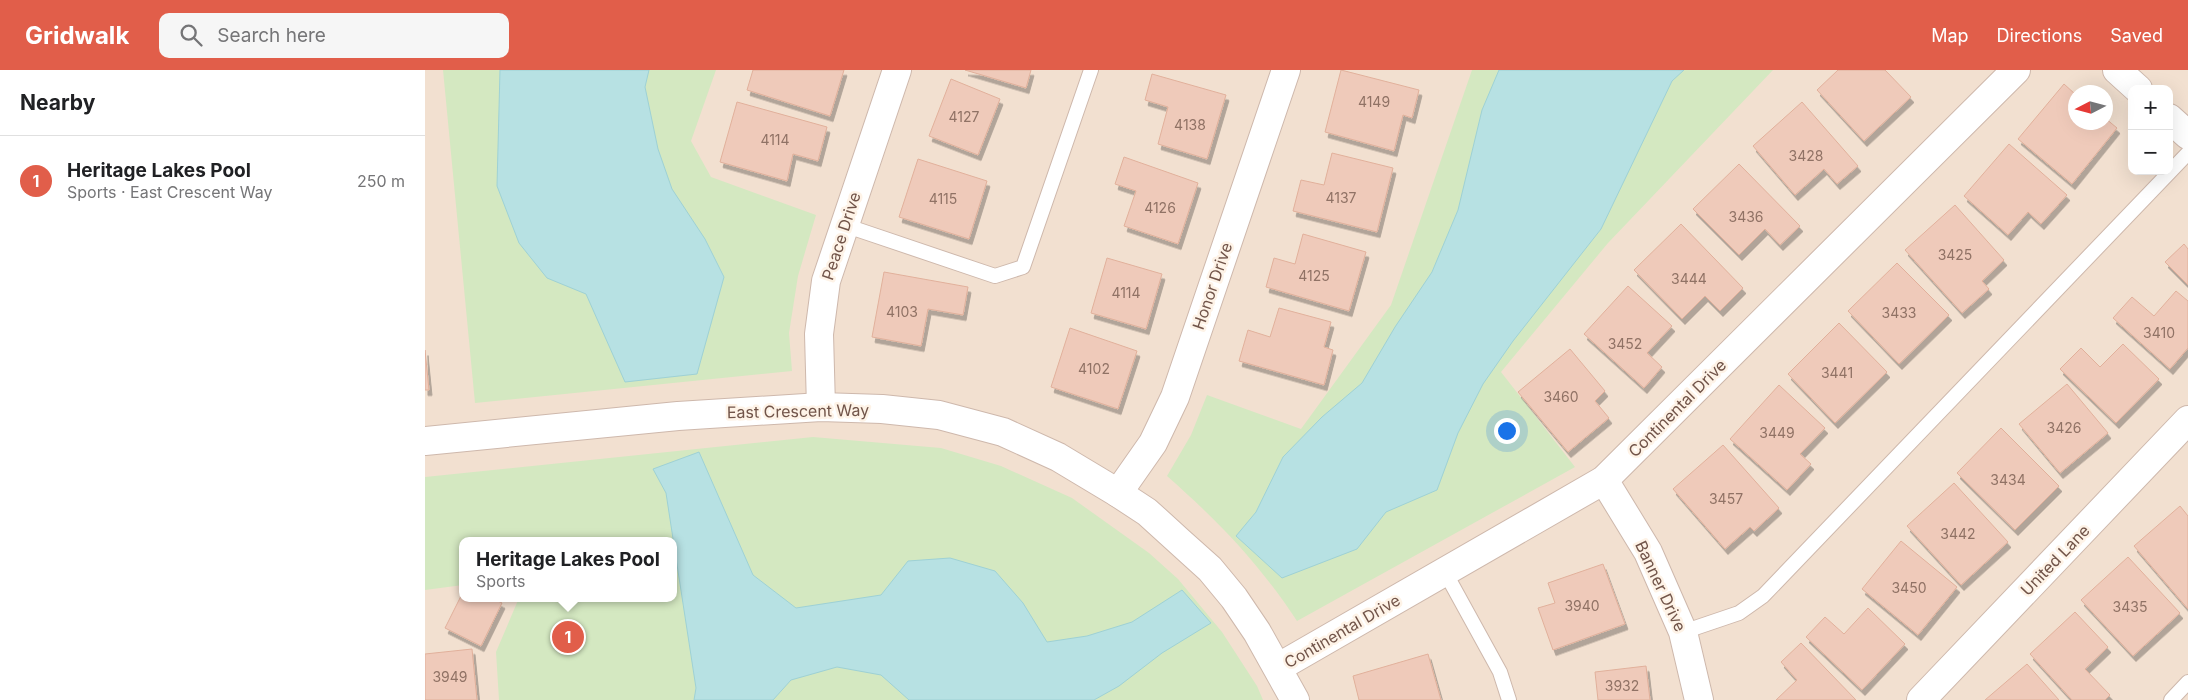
<!DOCTYPE html>
<meta charset="utf-8">
<style>
body{margin:0;font-family:Inter,sans-serif;background:#f6f6f6;color:#202124}
.controls{position:absolute;right:15px;top:15px;display:grid;overflow:hidden;border-radius:10px;box-shadow:0 5px 20px #0002}
.controls button{width:45px;height:45px;display:grid;place-items:center;padding:0;border:0;border-bottom:1px solid #e0e0e0;background:#fff;color:#202124;font:25px sans-serif}
.compass{position:absolute;left:1643px;top:15px;width:45px;height:45px;border-radius:50%;background:#fff;box-shadow:0 5px 20px #0002;rotate:264deg}
.you{position:absolute;left:1081px;top:360px;width:18px;height:18px;margin:-12px;border:4px solid #fff;border-radius:50%;background:#1a73e8;box-shadow:0 0 0 8px #1a73e833}
.badge{display:grid;place-items:center;width:32px;height:32px;border-radius:50%;background:#e15e4a;color:#fff;font-size:16px;font-weight:700}
.pin{position:absolute;translate:-50% -50%;border:2px solid #fff;box-shadow:0 1px 5px #0006}
.popup{position:absolute;left:34px;top:467px;width:218px;height:65px;box-sizing:border-box;display:grid;place-content:center;border-radius:10px;background:#fff;filter:drop-shadow(0 1px 4px #0005);font-size:16px;white-space:nowrap;color:#757577}
.popup b{font-size:19px;color:#202124}
.popup::after{content:'';position:absolute;left:50%;top:100%;margin-left:-10px;border:10px solid transparent;border-top-color:#fff}
.list{margin:0;padding:0;list-style:none}
h2{display:flex;justify-content:space-between;align-items:center;height:65px;margin:0;padding:0 20px;font-size:21px}
h2 small{font-size:16px;font-weight:400;color:#757577}
.list li{display:grid;grid-template-columns:32px 1fr auto;gap:15px;align-items:center;box-sizing:border-box;height:90px;padding:0 20px;border-top:1px solid #e0e0e0}
.list b{display:block;font-size:19px;white-space:nowrap}
.list p{margin:0;font-size:16px;white-space:nowrap;color:#757577}
.list em{font-size:16px;font-style:normal;color:#757577}
.icon{flex:none;width:28px;height:28px;fill:none;stroke:currentColor;stroke-width:2;stroke-linecap:round;stroke-linejoin:round}
.map{position:relative;flex:none;width:1763px;height:630px;overflow:hidden}
header{display:flex;align-items:center;gap:30px;box-sizing:border-box;height:70px;padding:0 25px;background:#e15e4a;color:#fff}
header strong{font-size:24px}
nav{display:flex;gap:28px;margin-inline-start:auto;font-size:18px}
.search{width:350px;height:45px;background:#f6f6f6;display:flex;align-items:center;gap:12px;box-sizing:border-box;padding:0 18px;border-radius:10px;color:#757577;font-size:19px}
main{display:flex}
aside{flex:1;background:#fff}
.map>svg:first-child{display:block}
.residential{fill:#f2e0d0;fill-rule:evenodd}
.green{fill:#d4e8c1}
.water{fill:#b7e1e3;stroke:#9ed1d5}
.building{fill:#efcaba;stroke:#e1b09b;filter:url(#shadow)}
.lines{fill:none;stroke-linecap:round;stroke-linejoin:round}
.service-casing{stroke:#ceb8ac;stroke-width:16}
.minor-casing{stroke:#ceb8ac;stroke-width:30}
.service{stroke:#fff;stroke-width:14}
.minor{stroke:#fff;stroke-width:28}
.labels{text-anchor:middle;stroke-width:5;stroke-linejoin:round;paint-order:stroke}
.number-label{font-size:14px;fill:#907265}
.street-label{font-size:16px;fill:#715449;stroke:#fef3e7}
</style>
<header>
<strong>Gridwalk</strong>
<div class="search"><svg class="icon" aria-label="search" viewBox="0 0 24 24"><circle cx="10" cy="10" r="6"/><path d="M15 15l6 6"/></svg>Search here</div>
<nav><a>Map</a><a>Directions</a><a>Saved</a></nav>
</header>
<main>
<aside>
<h2>Nearby<small></small></h2>
<ul class="list">
<li><span class="badge">1</span><div><b>Heritage Lakes Pool</b><p>Sports · East Crescent Way</p></div><em>250 m</em></li>
</ul>
</aside>
<div class="map">
<svg width="1763" height="630" viewBox="0 0 1763 630">
<defs>
<filter id="shadow"><feDropShadow dx="3" dy="5.5" stdDeviation="0" flood-color="#0004"/></filter>
</defs>
<rect width="100%" height="100%" fill="#fbefe1"/>
<path class="residential" d="M0,0H1763V630H0ZM1707,19H1744V101H1707ZM1650,22H1680V52H1650ZM38,471H248V528H38Z"/>
<g class="green">
<path d="M18,0H291L266,71L286,107L391,145L373,206L364,263L367,301L50,333Z"/>
<path d="M1047,0H1348L1183,173L1076,302L1150,397L872,551C833,492 794,452 742,406L766,365L782,325L876,359L966,235Z"/>
<path d="M388,367L516,378L576,396L647,428L724,483L753,509L797,562L832,616L838,630H74L71,582L94,528H248V471H38V515L0,520V407Z"/>
</g>
<g class="water">
<path d="M75,0H224L220,17L233,79L247,119L280,169L299,207L272,304L200,312L161,224L122,208L94,173L72,116Z"/>
<path d="M1074,0H1259L1247,11L1176,159L1088,271L1058,314L1033,363L1012,420L961,442L932,479L857,508L811,466L831,442L858,387L897,347L937,313L970,257L1007,202L1033,140L1057,40Z"/>
<path d="M274,382L328,505L371,538L456,525L483,491L525,488L570,501L598,533L622,572L662,566L707,552L757,520L786,553L737,583L694,616L669,630H484L456,605L412,597L366,610L348,630H269L271,618L241,423L228,399Z"/>
</g>
<g class="building">
<path d="M328,0H419L405,46L322,20Z"/>
<path d="M540,0H606L601,18Z"/>
<path d="M916,0L994,20L987,48L978,45L969,81L900,62Z"/>
<path d="M1413,0H1460L1486,27L1439,71L1392,20Z"/>
<path d="M727,4L801,25L782,89L733,74L743,37L720,30Z"/>
<path d="M526,9L575,29L553,85L504,66Z"/>
<path d="M1639,14L1650,24V52H1680V48L1692,58L1647,114L1593,69Z"/>
<path d="M312,32L402,57L393,91L368,84L362,111L295,92Z"/>
<path d="M1377,32L1433,96L1412,114L1399,99L1370,125L1328,76Z"/>
<path d="M1584,74L1642,125L1616,154L1603,142L1583,165L1539,126Z"/>
<path d="M907,83L968,98L952,162L868,141L876,110L899,115Z"/>
<path d="M699,87L773,113L753,174L699,156L711,121L690,114Z"/>
<path d="M493,89L562,111L544,169L474,147Z"/>
<path d="M1314,94L1375,156L1355,175L1340,159L1314,185L1268,139Z"/>
<path d="M1530,135L1579,190L1557,211L1564,219L1537,243L1480,180Z"/>
<path d="M1256,154L1318,218L1295,241L1280,226L1257,249L1209,200Z"/>
<path d="M878,164L941,182L924,241L841,217L849,188L870,194Z"/>
<path d="M1759,174L1763,179V215L1740,192Z"/>
<path d="M682,188L737,204L721,259L666,243Z"/>
<path d="M1472,193L1524,245L1474,294L1423,241Z"/>
<path d="M459,202L543,217L538,245L503,239L496,276L447,267Z"/>
<path d="M1203,216L1247,256L1222,283L1237,297L1219,318L1159,264Z"/>
<path d="M1751,221L1763,231V278L1745,299L1688,248L1707,227L1729,246Z"/>
<path d="M854,238L906,252L899,277L908,280L899,315L814,291L823,260L845,267Z"/>
<path d="M1414,253L1462,302L1410,353L1363,304Z"/>
<path d="M645,258L712,281L693,339L626,317Z"/>
<path d="M1698,274L1734,309L1691,353L1635,299L1656,278L1675,297Z"/>
<path d="M1145,279L1180,321L1170,331L1184,348L1143,382L1093,322Z"/>
<path d="M0,280L4,320H0Z"/>
<path d="M1642,314L1683,363L1635,403L1594,354Z"/>
<path d="M1354,315L1400,358L1375,384L1386,394L1362,420L1305,369Z"/>
<path d="M1576,358L1634,416L1590,460L1532,403Z"/>
<path d="M1298,375L1354,438L1329,461L1325,457L1300,479L1248,419Z"/>
<path d="M1529,413L1583,472L1536,515L1482,456Z"/>
<path d="M1755,436L1763,446V539L1709,476Z"/>
<path d="M1476,471L1532,517L1493,565L1437,519Z"/>
<path d="M1703,487L1755,543L1708,586L1656,530Z"/>
<path d="M1178,494L1200,554L1128,580L1113,538L1130,533L1123,513Z"/>
<path d="M38,522V528H67L77,533L56,576L20,558Z"/>
<path d="M1443,538L1480,574L1437,620L1381,567L1400,547L1419,564Z"/>
<path d="M1650,542L1683,577L1660,599L1685,625L1680,630H1647L1605,584Z"/>
<path d="M1376,573L1431,630H1351L1372,610L1356,592Z"/>
<path d="M47,579L52,630H0V584Z"/>
<path d="M1003,584L1016,630H934L928,606Z"/>
<path d="M1602,594L1634,630H1560Z"/>
<path d="M1221,596L1225,630H1173L1170,602Z"/>
</g>
<g class="lines">
<defs>
<g id="service">
<path d="M419,155L570,206L598,197L666,0"/>
<path d="M1020,502L1075,602L1084,630"/>
<path d="M1258,562L1314,543L1338,526L1763,83"/>
<path d="M1746,630L1763,612"/>
</g>
<g id="minor">
<path d="M1692,0L1713,19"/>
<path d="M1744,48L1763,65"/>
<path d="M396,337L394,264L401,211L472,0"/>
<path d="M0,371L253,346L396,337L457,339L514,345L578,362L633,387L693,423L722,442L755,472L785,499L809,528L832,562L870,630"/>
<path d="M1179,410L1223,482L1258,562L1274,630"/>
<path d="M693,423L728,373L750,327L861,0"/>
<path d="M854,597L1179,410L1591,0"/>
<path d="M1496,630L1763,350"/>
</g>
</defs>
<use href="#service" class="service-casing"/>
<use href="#minor" class="minor-casing"/>
<use href="#service" class="service"/>
<use href="#minor" class="minor"/>
</g>
<g class="labels">
<g class="number-label">
<text x="949" y="37">4149</text>
<text x="539" y="52">4127</text>
<text x="765" y="60">4138</text>
<text x="350" y="75">4114</text>
<text x="1381" y="91">3428</text>
<text x="916" y="133">4137</text>
<text x="518" y="134">4115</text>
<text x="735" y="143">4126</text>
<text x="1321" y="152">3436</text>
<text x="1530" y="190">3425</text>
<text x="889" y="211">4125</text>
<text x="1264" y="214">3444</text>
<text x="701" y="228">4114</text>
<text x="477" y="247">4103</text>
<text x="1474" y="248">3433</text>
<text x="1734" y="268">3410</text>
<text x="1200" y="279">3452</text>
<text x="669" y="304">4102</text>
<text x="1412" y="308">3441</text>
<text x="1136" y="332">3460</text>
<text x="1639" y="363">3426</text>
<text x="1352" y="368">3449</text>
<text x="1583" y="415">3434</text>
<text x="1301" y="434">3457</text>
<text x="1533" y="469">3442</text>
<text x="1484" y="523">3450</text>
<text x="1157" y="541">3940</text>
<text x="1705" y="542">3435</text>
<text x="25" y="612">3949</text>
<text x="1197" y="621">3932</text>
</g>
<g class="street-label">
<text transform="translate(416 166) rotate(-72)" y="6">Peace Drive</text>
<text transform="translate(787 216) rotate(-71)" y="6">Honor Drive</text>
<text transform="translate(1252 338) rotate(-45)" y="6">Continental Drive</text>
<text transform="translate(373 341) rotate(-1)" y="6">East Crescent Way</text>
<text transform="translate(1630 490) rotate(-46)" y="6">United Lane</text>
<text transform="translate(1236 516) rotate(65)" y="6">Banner Drive</text>
<text transform="translate(917 561) rotate(-30)" y="6">Continental Drive</text>
</g>
</g>
</svg>
<div class="controls">
<button>+</button>
<button>−</button>
</div>
<svg class="compass" viewBox="-18 -18 36 36"><path d="M0-13l5 13h-10z" fill="#e53935"/><path d="M0 13l5-13h-10z" fill="#757577"/></svg>
<div class="you"></div>
<div class="pin badge" style="left:143px;top:567px">1</div>
<div class="popup"><b>Heritage Lakes Pool</b>Sports</div>
</div>
</main>
